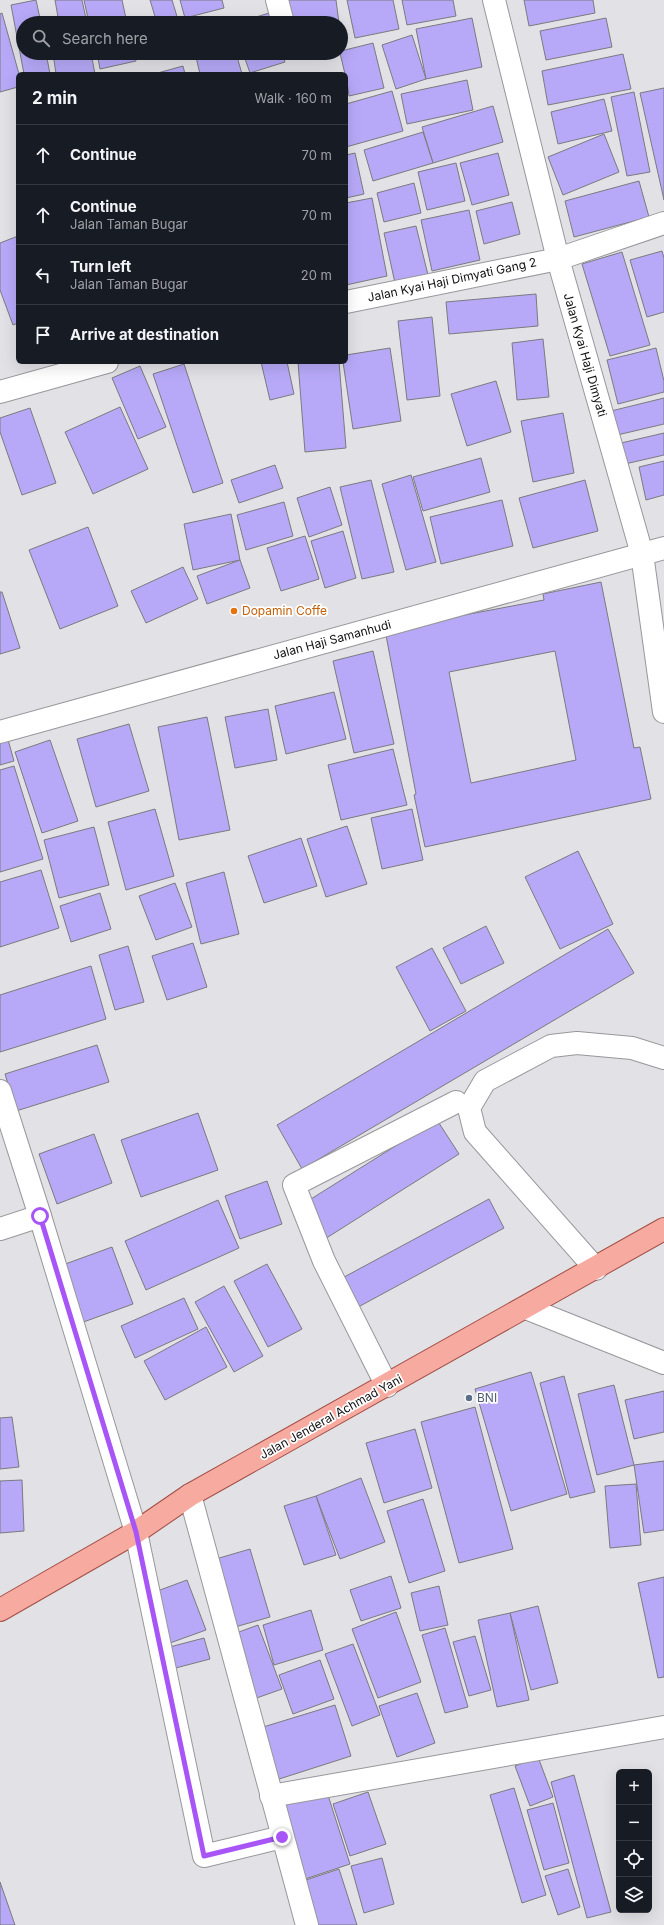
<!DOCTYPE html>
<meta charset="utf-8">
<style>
body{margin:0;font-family:Inter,sans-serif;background:#20242c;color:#f1f3f6}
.controls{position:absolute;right:12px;bottom:12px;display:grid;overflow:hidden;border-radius:6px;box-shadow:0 4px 16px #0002}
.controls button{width:36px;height:36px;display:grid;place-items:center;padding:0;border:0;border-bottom:1px solid #363941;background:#171b24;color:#f1f3f6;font:20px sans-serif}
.stop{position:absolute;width:12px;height:12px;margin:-9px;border:3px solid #a855f7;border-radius:50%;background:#fff}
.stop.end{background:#a855f7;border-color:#fff;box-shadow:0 1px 4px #0008}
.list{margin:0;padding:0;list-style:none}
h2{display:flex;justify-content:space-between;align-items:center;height:52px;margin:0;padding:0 16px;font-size:17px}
h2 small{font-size:13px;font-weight:400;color:#9ea1a6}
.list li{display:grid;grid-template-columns:26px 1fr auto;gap:12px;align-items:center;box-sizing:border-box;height:60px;padding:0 16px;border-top:1px solid #363941}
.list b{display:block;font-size:15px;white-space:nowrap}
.list p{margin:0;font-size:13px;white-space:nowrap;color:#9ea1a6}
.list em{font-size:13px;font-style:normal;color:#9ea1a6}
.icon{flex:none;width:22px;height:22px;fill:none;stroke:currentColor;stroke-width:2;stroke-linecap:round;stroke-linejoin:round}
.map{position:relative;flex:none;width:664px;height:1925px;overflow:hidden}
.search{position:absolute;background:#171b24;box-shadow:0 4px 16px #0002;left:16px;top:16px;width:332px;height:44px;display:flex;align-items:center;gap:10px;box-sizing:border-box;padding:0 14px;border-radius:22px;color:#9ea1a6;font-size:15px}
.panel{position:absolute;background:#171b24;box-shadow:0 4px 16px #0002;left:16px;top:72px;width:332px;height:292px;border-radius:6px}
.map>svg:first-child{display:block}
.building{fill:#b7a9f8;stroke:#7b7a7f;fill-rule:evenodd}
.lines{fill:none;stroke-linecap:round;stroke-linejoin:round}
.minor-casing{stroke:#98979c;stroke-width:24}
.major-casing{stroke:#a24f45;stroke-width:24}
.minor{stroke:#fff;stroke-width:22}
.major{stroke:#f7aaa0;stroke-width:22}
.route{stroke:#a855f7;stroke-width:5}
.food-dot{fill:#e8710a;stroke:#fff;stroke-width:1.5}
.service-dot{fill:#5c6f8a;stroke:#fff;stroke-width:1.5}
.labels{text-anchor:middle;stroke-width:3.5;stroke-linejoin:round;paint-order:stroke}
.street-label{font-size:12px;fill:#101012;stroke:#fff}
.food-label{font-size:12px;fill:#c56008;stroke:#fff;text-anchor:start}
.service-label{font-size:12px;fill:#4e5e75;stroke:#fff;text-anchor:start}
</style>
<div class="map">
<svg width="664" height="1925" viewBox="0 0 664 1925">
<rect width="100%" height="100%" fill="#e1e1e6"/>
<g class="building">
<path d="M36,0L41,23H23V53H46L50,74H24L11,5Z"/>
<path d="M55,0H82L87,23H59Z"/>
<path d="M84,0H122L127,23H89Z"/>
<path d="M150,0H172L179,23H157Z"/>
<path d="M180,0H222L224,8L185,18Z"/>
<path d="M287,0H336L339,23H290Z"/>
<path d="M347,0H393L399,29L355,38Z"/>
<path d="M402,0H453L456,16L407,25Z"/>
<path d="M524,0H593L595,13L529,26Z"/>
<path d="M2,13L19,74L18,87L0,92V14Z"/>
<path d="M269,13L272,23H237Z"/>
<path d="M226,18L228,23H209Z"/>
<path d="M472,18L482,67L426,79L416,29Z"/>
<path d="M606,18L612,47L546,60L540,31Z"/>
<path d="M412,35L426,79L396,89L382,45Z"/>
<path d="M373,43L384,88L349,96L346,74H345L340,53L341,51Z"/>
<path d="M53,53H91L95,74H56Z"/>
<path d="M97,53H134L136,61L100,69Z"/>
<path d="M195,53H236L242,74H200Z"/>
<path d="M243,53H282L285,62L250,73Z"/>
<path d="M623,54L631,89L548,105L542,71Z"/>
<path d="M183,66L185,74H154Z"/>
<path d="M467,80L473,110L407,124L401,94Z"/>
<path d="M664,88V200L640,93Z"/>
<path d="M392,91L403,131L346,147V104Z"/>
<path d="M634,92L650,172L627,176L611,97Z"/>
<path d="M604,99L612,131L558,144L551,112Z"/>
<path d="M493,106L503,142L433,163L422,127Z"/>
<path d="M423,132L433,163L373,181L364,150Z"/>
<path d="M604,134L619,172L563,195L548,157Z"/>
<path d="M355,153L364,194L346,198V155Z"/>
<path d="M498,153L509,195L472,205L460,163Z"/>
<path d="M456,163L465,201L427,210L418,172Z"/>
<path d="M639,181L649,217L574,237L565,201Z"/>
<path d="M414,183L421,213L384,222L377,193Z"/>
<path d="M372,198L387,276L346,285V203Z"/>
<path d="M512,202L520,234L484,244L476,211Z"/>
<path d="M469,210L480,260L432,271L421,220Z"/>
<path d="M416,226L428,275L395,283L384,233Z"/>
<path d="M18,236V323L13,325L0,290V243Z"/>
<path d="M662,251L664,258V312L647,317L630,260Z"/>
<path d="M622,252L650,345L610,356L582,264Z"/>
<path d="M536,294L538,326L449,334L446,302Z"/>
<path d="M432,317L440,396L407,400L398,321Z"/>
<path d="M543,339L549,397L517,400L512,343Z"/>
<path d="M390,348L401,421L353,429L343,362H346V355Z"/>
<path d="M656,348L664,381V392L618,404L607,360Z"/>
<path d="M261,362H287L294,394L270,400Z"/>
<path d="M298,362H339L346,448L305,452Z"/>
<path d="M184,364L223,483L193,493L153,374Z"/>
<path d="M140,366L166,427L138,439L112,378Z"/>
<path d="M496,381L511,432L467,446L451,394Z"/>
<path d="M664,398V424L613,436L607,412Z"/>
<path d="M120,407L148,469L93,494L65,432Z"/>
<path d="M30,408L56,483L22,495L0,432V418Z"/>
<path d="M563,413L574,473L533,482L521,421Z"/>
<path d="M664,433V455L625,464L621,443Z"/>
<path d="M481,458L490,492L423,511L413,477Z"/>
<path d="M664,461V495L646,500L639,467Z"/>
<path d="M275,465L283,488L239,503L231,480Z"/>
<path d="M411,475L436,562L406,570L382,484Z"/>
<path d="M371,480L394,572L362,579L340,487Z"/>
<path d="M585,480L598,531L533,548L519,498Z"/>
<path d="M330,487L342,525L309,537L297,498Z"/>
<path d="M502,500L513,546L441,564L430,517Z"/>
<path d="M284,502L293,536L246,550L237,515Z"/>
<path d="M231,514L240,560L193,570L184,524Z"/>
<path d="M88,527L118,606L60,629L29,550Z"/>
<path d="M343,531L356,578L325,588L311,541Z"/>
<path d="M305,536L319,579L281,591L267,548Z"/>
<path d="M240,560L250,588L207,604L197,576Z"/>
<path d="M183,567L198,599L146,623L131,591Z"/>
<path d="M601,582L634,748L640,747L651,799L425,847L414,795L416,794L385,630L544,600L543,594ZM555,651L576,760L471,783L449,672Z"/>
<path d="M0,592H2L20,648L0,654Z"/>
<path d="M373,651L394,744L354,753L333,661Z"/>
<path d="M334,692L346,739L286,754L275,706Z"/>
<path d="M268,709L277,760L235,768L225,717Z"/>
<path d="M207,717L230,830L179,840L158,727Z"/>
<path d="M129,724L149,791L96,807L77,739Z"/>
<path d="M7,736L14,761L0,765V738Z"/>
<path d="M50,740L78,821L42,833L15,752Z"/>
<path d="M393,749L407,805L341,820L328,765Z"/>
<path d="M14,766L43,859L0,872V770Z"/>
<path d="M155,809L174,876L126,890L108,822Z"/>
<path d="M412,809L423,860L382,869L371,818Z"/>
<path d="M347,826L367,884L326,897L307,839Z"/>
<path d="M94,827L109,885L59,898L44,840Z"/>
<path d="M301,838L317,886L264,903L248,856Z"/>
<path d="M578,851L613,924L560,949L525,877Z"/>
<path d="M41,870L59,928L0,947V882Z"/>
<path d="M224,872L239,934L201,944L186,883Z"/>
<path d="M175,883L192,927L156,940L139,896Z"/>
<path d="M100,893L111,929L71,942L60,906Z"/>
<path d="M486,926L504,963L461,984L443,948Z"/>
<path d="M608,929L634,973L302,1169L277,1125Z"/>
<path d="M193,943L207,987L167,1000L152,956Z"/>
<path d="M128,946L144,1002L115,1010L99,955Z"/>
<path d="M432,948L466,1011L430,1031L396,967Z"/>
<path d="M91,966L106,1019L0,1052V995Z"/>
<path d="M97,1045L109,1082L16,1111L5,1074Z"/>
<path d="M198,1113L218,1170L141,1197L121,1140Z"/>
<path d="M437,1120L459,1154L317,1244L295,1209Z"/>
<path d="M94,1134L112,1183L57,1204L39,1154Z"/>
<path d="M267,1181L282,1224L240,1239L225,1196Z"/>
<path d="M489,1199L504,1228L349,1312L333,1283Z"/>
<path d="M218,1200L239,1248L146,1290L125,1241Z"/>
<path d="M112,1247L133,1304L78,1324L57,1267Z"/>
<path d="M267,1264L302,1329L268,1347L234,1281Z"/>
<path d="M224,1286L263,1356L234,1372L195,1302Z"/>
<path d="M184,1298L198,1329L135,1358L121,1326Z"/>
<path d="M206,1327L227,1367L165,1400L144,1361Z"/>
<path d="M531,1372L567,1494L511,1511L475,1389Z"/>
<path d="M564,1376L595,1492L570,1498L540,1383Z"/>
<path d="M614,1385L634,1465L597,1475L578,1394Z"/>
<path d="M664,1391V1432L634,1439L625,1400Z"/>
<path d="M475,1407L513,1549L459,1563L421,1422Z"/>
<path d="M12,1417L19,1467L0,1469V1418Z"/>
<path d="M415,1429L432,1488L384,1503L366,1443Z"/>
<path d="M664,1461V1530L644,1533L634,1465Z"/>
<path d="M361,1478L385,1542L340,1559L316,1496Z"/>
<path d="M22,1480L24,1531L0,1533V1481Z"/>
<path d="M636,1484L641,1545L610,1548L605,1486Z"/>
<path d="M316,1496L336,1555L304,1565L284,1506Z"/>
<path d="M423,1499L445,1571L409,1583L387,1511Z"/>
<path d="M250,1549L270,1617L228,1629L209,1561Z"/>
<path d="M391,1576L401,1608L361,1621L350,1590Z"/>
<path d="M664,1577V1677L658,1678L638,1583Z"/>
<path d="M187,1580L206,1630L170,1643L152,1593Z"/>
<path d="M439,1586L448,1625L420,1631L411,1593Z"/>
<path d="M538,1606L558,1683L531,1690L510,1613Z"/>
<path d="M311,1610L323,1650L274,1665L263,1625Z"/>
<path d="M396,1612L421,1682L378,1698L352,1629Z"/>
<path d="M510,1613L529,1700L497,1707L478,1620Z"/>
<path d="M258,1625L282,1689L251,1700L228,1636Z"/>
<path d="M445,1628L468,1707L445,1713L422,1635Z"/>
<path d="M475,1636L491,1690L469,1696L453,1642Z"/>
<path d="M204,1638L210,1659L168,1670L162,1649Z"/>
<path d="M353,1644L380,1715L352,1726L325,1654Z"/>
<path d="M320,1660L334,1699L293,1714L279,1675Z"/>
<path d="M417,1693L435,1743L397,1757L379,1706Z"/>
<path d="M335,1705L351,1756L276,1780L260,1728Z"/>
<path d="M538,1757L553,1797L530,1806L515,1766Z"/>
<path d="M574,1775L611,1912L587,1918L551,1782Z"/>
<path d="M514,1788L546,1895L522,1903L490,1795Z"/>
<path d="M326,1789L350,1864L302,1880L278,1804Z"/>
<path d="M368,1792L386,1844L350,1856L333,1804Z"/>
<path d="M553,1803L569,1863L544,1870L527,1810Z"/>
<path d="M382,1858L394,1904L364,1913L351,1866Z"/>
<path d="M339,1869L357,1925H311L297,1883Z"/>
<path d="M568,1869L580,1907L558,1915L545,1876Z"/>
<path d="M0,1882L15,1925H0Z"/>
</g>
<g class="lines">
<defs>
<g id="minor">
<path d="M277,0L283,23"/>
<path d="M494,0L558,259L642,554L664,712"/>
<path d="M346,302L558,259L664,223"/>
<path d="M0,392L107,362"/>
<path d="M0,732L664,548"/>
<path d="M0,1091L40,1216L136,1532L204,1856L282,1837"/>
<path d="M0,1229L40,1216"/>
<path d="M596,1269L475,1132L469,1108L485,1081L551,1046L577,1043L632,1048L664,1058"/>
<path d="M526,1308L664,1363"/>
<path d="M387,1386L324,1261L294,1185L456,1102"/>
<path d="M190,1495L307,1925"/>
<path d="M271,1796L664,1727"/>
</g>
<path id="major" d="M0,1610L136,1532L190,1495L664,1229"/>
</defs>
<use href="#minor" class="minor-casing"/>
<use href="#major" class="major-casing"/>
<use href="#minor" class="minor"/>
<use href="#major" class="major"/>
</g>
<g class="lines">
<path class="route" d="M40,1216L136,1532L204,1856L282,1837"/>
</g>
<circle class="food-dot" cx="234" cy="611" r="4"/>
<circle class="service-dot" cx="469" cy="1398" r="4"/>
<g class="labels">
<g class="street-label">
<text transform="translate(452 280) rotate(-12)" y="4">Jalan Kyai Haji Dimyati Gang 2</text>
<text transform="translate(585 355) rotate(74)" y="4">Jalan Kyai Haji Dimyati</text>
<text transform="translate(332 640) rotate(-15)" y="4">Jalan Haji Samanhudi</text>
<text transform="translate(331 1417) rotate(-29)" y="4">Jalan Jenderal Achmad Yani</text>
</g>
<g class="food-label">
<text x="242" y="615">Dopamin Coffe</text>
</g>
<g class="service-label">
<text x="477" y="1402">BNI</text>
</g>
</g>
</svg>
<div class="controls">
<button>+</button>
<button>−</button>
<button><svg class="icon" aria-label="locate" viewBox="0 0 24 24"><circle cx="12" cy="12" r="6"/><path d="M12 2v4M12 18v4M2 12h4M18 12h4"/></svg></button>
<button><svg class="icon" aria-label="layers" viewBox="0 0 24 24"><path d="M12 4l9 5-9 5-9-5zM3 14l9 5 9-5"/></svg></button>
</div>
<div class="stop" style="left:40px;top:1216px"></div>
<div class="stop end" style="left:282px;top:1837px"></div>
<div class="search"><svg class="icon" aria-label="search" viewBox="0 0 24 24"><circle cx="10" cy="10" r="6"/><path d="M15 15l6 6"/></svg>Search here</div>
<section class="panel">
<h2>2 min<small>Walk · 160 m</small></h2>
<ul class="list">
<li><svg class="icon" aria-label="ahead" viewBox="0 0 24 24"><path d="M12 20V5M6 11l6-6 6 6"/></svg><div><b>Continue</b></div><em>70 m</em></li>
<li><svg class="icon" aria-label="ahead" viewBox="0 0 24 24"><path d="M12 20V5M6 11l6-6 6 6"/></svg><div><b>Continue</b><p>Jalan Taman Bugar</p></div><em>70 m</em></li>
<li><svg class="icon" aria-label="left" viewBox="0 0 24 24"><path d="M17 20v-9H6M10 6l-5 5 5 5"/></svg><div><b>Turn left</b><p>Jalan Taman Bugar</p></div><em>20 m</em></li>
<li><svg class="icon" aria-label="arrive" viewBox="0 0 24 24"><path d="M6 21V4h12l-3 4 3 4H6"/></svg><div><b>Arrive at destination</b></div></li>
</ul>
</section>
</div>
